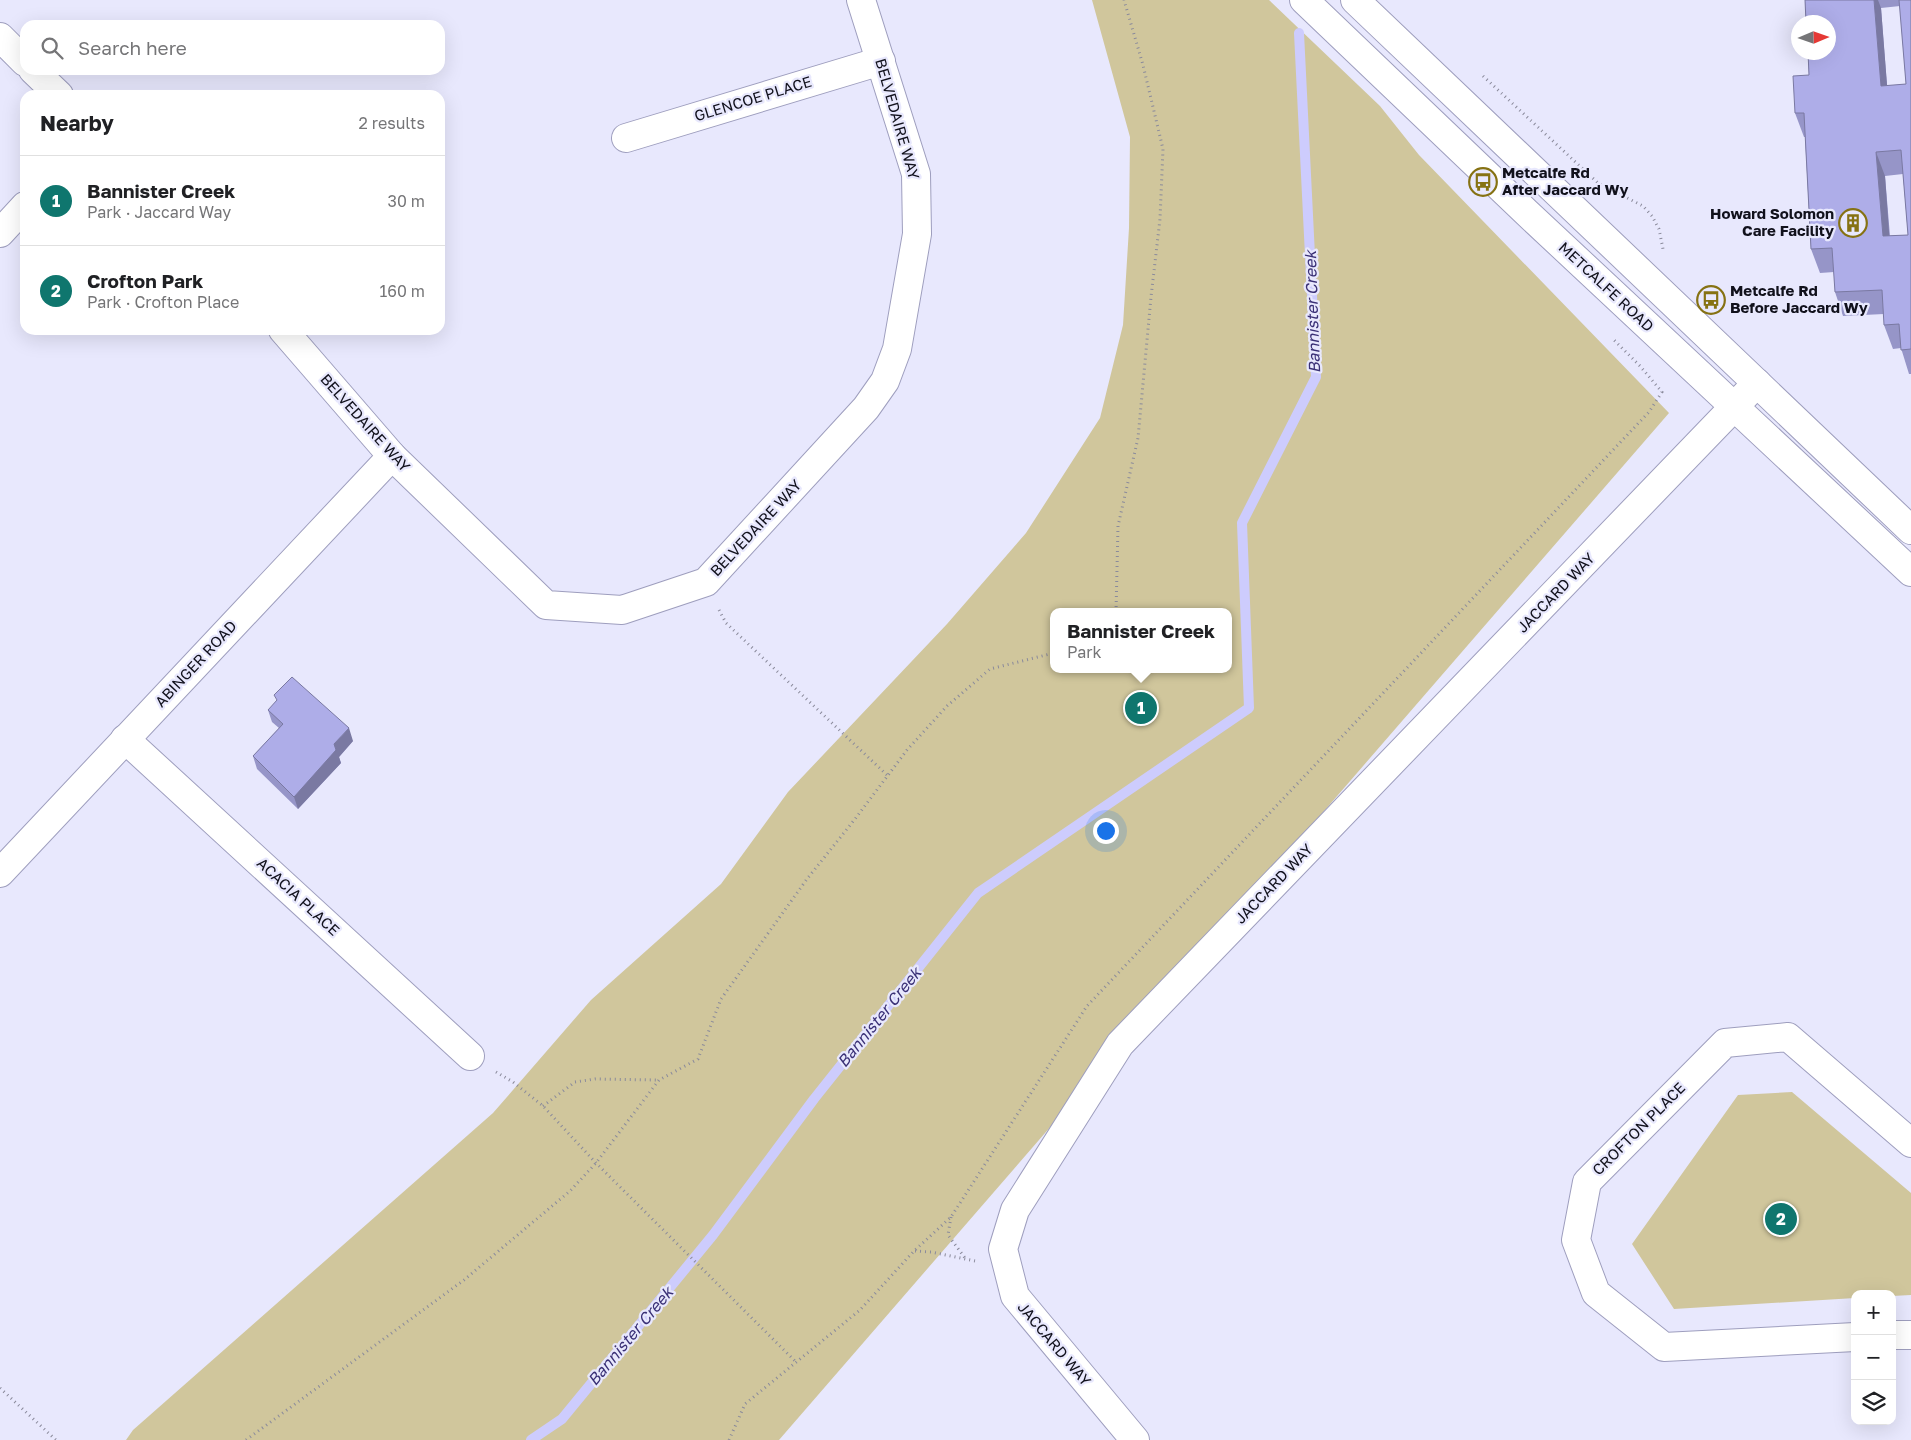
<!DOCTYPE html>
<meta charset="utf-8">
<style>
body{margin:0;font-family:"Golos Text",sans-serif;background:#f6f6f6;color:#202124}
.controls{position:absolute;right:15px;bottom:15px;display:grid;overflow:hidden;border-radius:10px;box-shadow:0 5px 20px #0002}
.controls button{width:45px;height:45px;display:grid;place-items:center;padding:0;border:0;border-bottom:1px solid #e0e0e0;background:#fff;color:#202124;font:25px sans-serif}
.compass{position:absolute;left:1791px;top:15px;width:45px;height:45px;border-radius:50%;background:#fff;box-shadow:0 5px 20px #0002;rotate:88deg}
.you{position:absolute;left:1105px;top:830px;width:18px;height:18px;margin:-12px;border:4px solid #fff;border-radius:50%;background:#1a73e8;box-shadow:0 0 0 8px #1a73e833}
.badge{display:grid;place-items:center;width:32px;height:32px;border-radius:50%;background:#0f766e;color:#fff;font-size:16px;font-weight:700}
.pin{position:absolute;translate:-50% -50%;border:2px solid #fff;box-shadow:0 1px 5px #0006}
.popup{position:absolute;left:1050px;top:608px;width:182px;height:65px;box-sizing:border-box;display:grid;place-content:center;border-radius:10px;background:#fff;filter:drop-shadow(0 1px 4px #0005);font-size:16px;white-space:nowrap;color:#757577}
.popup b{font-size:19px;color:#202124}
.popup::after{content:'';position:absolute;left:50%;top:100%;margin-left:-10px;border:10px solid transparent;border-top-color:#fff}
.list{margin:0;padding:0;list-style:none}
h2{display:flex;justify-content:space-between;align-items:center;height:65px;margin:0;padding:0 20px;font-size:21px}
h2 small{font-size:16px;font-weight:400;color:#757577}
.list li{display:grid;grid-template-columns:32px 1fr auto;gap:15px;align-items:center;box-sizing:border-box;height:90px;padding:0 20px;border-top:1px solid #e0e0e0}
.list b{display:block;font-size:19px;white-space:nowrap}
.list p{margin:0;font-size:16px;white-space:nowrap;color:#757577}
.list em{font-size:16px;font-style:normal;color:#757577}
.icon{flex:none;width:28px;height:28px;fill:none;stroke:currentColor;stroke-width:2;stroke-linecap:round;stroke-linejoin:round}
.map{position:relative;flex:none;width:1911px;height:1440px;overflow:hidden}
.search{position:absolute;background:#fff;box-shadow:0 5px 20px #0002;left:20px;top:20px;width:425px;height:55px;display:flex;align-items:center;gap:12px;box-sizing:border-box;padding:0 18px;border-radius:15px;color:#757577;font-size:19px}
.panel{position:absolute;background:#fff;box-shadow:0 5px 20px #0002;left:20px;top:90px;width:425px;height:245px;border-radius:15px}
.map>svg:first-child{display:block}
.green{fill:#d0c69c;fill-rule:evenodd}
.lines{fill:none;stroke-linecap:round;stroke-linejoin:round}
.stream{stroke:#cdccfd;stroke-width:10}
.minor-casing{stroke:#9e9ebe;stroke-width:30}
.major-casing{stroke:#9e9ebe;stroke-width:30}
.path{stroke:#8a8a9b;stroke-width:3;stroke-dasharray:1 4;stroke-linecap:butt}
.minor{stroke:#fff;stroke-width:28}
.major{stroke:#fff;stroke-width:28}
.wall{fill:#9695c8;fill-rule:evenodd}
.shaded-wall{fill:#7a79a2}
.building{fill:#aeade8;stroke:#7a79a2;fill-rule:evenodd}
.labels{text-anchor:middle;stroke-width:4.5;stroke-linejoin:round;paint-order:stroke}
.street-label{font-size:15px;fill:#11111c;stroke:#e8e8fd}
.poi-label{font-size:15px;font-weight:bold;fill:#11111c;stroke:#e8e8fd;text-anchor:start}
.water-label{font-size:16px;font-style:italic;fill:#3a3076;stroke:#e8e8fd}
</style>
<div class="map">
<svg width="1911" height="1440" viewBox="0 0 1911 1440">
<rect width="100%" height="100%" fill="#e8e8fd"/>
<g class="green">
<path d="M1092,0H1269L1380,106L1419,155L1669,413L779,1440H126L133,1430L493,1113L591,1000L721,884L788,792L947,624L1026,533L1100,418L1123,325L1129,228L1130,137ZM1054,612H1228V669H1054Z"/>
<path d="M1792,1092L1911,1193V1295L1892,1296V1294H1855V1298L1674,1309L1632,1244L1738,1095Z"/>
</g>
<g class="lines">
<path class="stream" d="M531,1440L562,1419L713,1235L814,1099L978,893L1249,708L1242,523L1316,377L1299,33"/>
<defs>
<g id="minor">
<path d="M0,37L25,62"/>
<path d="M33,70L59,95"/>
<path d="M626,138L881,61"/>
<path d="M0,233L25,206"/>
<path d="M283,330L392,456L546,605L622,610L706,582L866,408L885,381L897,349L917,234L916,174L861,0"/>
<path d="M125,739L470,1056"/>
<path d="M0,873L392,456"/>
<path d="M1892,1335H1911"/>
<path d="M1855,1337L1664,1347L1596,1293L1576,1240L1587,1182L1725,1043L1788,1037L1911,1143"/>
<path d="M1135,1440L1015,1296L1003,1249L1015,1210L1120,1044L1757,383"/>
</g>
<g id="major">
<path d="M1304,0L1526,212L1911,572"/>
<path d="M1355,0L1911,530"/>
</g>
</defs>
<use href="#minor" class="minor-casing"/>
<use href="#major" class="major-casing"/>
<g class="path">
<path d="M1483,76L1598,183L1643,206L1652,216L1659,229L1663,249"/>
<path d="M719,610L726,623L887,775"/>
<path d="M1116,612L1118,526L1138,438L1151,297L1160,219L1163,149L1143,65L1124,0"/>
<path d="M496,1072L513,1082L543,1106L596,1163L797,1363"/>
<path d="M543,1106L575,1082L595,1079L658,1080"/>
<path d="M951,1217L948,1235L965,1258"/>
<path d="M915,1251L931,1252L975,1261"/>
<path d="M0,1388L56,1440"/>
<path d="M246,1440L464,1280L570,1191L596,1163L659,1080L698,1059L721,999L807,879L855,819L907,750L947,706L990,669L1054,653"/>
<path d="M729,1440L745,1404L860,1310L914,1251L951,1217L1087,1006L1649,412L1662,392L1640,366L1612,338"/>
</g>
<use href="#minor" class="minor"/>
<use href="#major" class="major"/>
</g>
<g class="wall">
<path d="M1805,0H1911V374H1909L1901,348L1893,349L1884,325V314L1843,316L1835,292L1834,272L1820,273L1811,249L1805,137H1804L1795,113L1809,75ZM1900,6L1906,84L1887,86L1881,8ZM1903,174L1908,235L1890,236L1885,176Z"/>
<path d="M268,710L353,741L339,757L341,763L298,809L257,769L253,756L279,728L272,722Z"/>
</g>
<g class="shaded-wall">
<path d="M1874,0H1878L1881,8L1889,110L1881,86Z"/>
<path d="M1876,152L1885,176L1891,260L1883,236Z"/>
<path d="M349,728L353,741L339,757L341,763L298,809L294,797L334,744Z"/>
</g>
<g class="building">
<path d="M1805,0H1874L1881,86L1906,84L1899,0H1911V349L1901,350L1899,324L1884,325L1882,290L1835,292L1832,248L1811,249L1804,113H1795L1793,76L1809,75L1808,52H1828V22H1806ZM1901,150L1908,235L1883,236L1876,152Z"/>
<path d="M292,677L349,728L334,744L336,750L294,797L253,756L283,724L268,710L277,700L274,695Z"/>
</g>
<defs>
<symbol id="bus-ring" viewBox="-11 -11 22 22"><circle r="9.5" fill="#e8e8fd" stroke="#867213" stroke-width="1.5"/><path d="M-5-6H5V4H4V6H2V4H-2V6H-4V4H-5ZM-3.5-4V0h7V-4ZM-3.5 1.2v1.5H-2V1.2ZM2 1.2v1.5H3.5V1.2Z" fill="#867213"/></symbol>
<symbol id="building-ring" viewBox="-11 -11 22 22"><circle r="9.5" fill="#e8e8fd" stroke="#867213" stroke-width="1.5"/><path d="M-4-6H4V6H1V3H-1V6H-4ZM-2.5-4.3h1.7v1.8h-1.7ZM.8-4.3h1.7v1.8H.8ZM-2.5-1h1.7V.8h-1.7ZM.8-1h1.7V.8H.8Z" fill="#867213"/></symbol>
</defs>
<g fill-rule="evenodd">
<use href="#bus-ring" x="1467" y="166" width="32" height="32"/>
<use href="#building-ring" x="1837" y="207" width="32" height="32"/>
<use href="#bus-ring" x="1695" y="284" width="32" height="32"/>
</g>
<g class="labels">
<g class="street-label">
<text transform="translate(753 99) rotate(-17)" y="5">GLENCOE PLACE</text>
<text transform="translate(897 119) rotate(74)" y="5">BELVEDAIRE WAY</text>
<text transform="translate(1606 287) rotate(43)" y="5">METCALFE ROAD</text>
<text transform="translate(365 423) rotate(48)" y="5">BELVEDAIRE WAY</text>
<text transform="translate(756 528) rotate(-47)" y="5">BELVEDAIRE WAY</text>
<text transform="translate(1556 593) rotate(-46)" y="5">JACCARD WAY</text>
<text transform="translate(196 664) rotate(-47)" y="5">ABINGER ROAD</text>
<text transform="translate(1274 884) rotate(-46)" y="5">JACCARD WAY</text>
<text transform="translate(298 897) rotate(43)" y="5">ACACIA PLACE</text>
<text transform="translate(1639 1129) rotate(-45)" y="5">CROFTON PLACE</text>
<text transform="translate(1054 1344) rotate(50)" y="5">JACCARD WAY</text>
</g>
<g class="poi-label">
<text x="1502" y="178">Metcalfe Rd<tspan x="1502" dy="17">After Jaccard Wy</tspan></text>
<text x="1834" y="219" text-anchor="end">Howard Solomon<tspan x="1834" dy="17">Care Facility</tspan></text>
<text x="1730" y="296">Metcalfe Rd<tspan x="1730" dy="17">Before Jaccard Wy</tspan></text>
</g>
<g class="water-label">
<text transform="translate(1312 312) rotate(-92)" y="6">Bannister Creek</text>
<text transform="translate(879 1017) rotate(-51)" y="6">Bannister Creek</text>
<text transform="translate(630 1336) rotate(-50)" y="6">Bannister Creek</text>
</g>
</g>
</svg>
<div class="controls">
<button>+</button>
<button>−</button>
<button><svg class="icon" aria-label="layers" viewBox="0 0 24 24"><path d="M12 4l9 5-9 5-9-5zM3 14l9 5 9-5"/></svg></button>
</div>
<svg class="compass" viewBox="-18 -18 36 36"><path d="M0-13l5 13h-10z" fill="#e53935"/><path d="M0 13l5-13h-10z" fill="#757577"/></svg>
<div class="you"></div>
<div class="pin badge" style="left:1141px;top:708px">1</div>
<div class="popup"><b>Bannister Creek</b>Park</div>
<div class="pin badge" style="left:1781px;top:1219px">2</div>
<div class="search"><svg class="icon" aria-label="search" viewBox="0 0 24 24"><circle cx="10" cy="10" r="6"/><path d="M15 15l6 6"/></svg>Search here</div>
<section class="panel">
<h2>Nearby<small>2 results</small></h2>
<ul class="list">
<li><span class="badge">1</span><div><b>Bannister Creek</b><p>Park · Jaccard Way</p></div><em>30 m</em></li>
<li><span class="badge">2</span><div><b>Crofton Park</b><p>Park · Crofton Place</p></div><em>160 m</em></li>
</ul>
</section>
</div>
